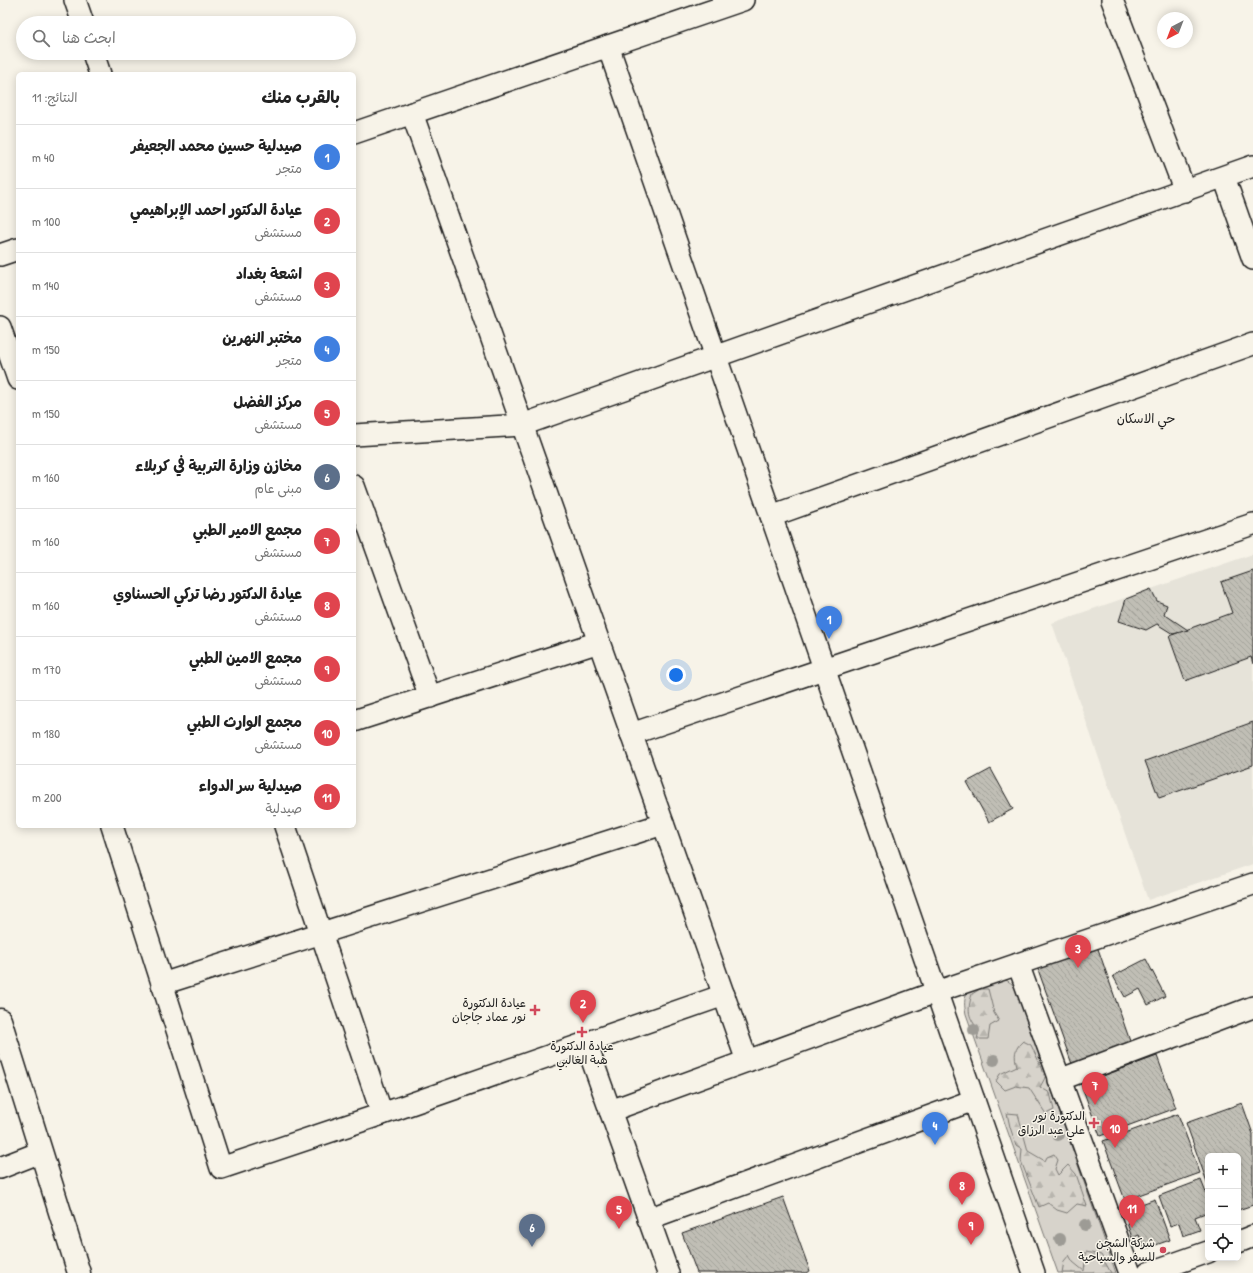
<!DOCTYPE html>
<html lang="ar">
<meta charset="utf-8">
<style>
body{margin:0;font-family:"Patrick Hand","Playpen Sans Arabic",sans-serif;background:#f6f6f6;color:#222;direction:rtl}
.controls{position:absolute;right:12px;bottom:12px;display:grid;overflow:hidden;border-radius:6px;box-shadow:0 2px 10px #0003}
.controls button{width:36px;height:36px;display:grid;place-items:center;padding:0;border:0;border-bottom:1px solid #e0e0e0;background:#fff;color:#222;font:20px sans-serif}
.compass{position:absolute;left:1157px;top:12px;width:36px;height:36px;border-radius:50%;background:#fff;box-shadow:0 2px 10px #0003;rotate:222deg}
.you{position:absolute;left:676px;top:675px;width:14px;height:14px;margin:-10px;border:3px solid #fff;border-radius:50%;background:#1a73e8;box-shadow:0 0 0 6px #1a73e833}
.badge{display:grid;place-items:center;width:26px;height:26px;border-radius:50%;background:#0b8043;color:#fff;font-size:13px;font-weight:700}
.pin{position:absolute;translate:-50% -33px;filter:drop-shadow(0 1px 2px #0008)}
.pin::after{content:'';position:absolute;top:21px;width:14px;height:12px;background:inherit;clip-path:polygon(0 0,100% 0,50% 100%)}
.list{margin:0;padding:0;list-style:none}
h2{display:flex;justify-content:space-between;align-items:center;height:52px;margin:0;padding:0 16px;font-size:17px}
h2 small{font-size:13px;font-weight:400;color:#767676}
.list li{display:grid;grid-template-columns:26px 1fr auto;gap:12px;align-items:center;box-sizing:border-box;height:64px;padding:0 16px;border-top:1px solid #e0e0e0}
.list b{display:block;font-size:15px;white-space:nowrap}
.list p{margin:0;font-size:13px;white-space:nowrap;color:#767676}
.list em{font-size:13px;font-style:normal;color:#767676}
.icon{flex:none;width:22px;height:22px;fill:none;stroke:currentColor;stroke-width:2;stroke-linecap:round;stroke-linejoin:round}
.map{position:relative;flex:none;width:1253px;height:1273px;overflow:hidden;direction:ltr}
.search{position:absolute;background:#fff;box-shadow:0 2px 10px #0003;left:16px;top:16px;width:340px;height:44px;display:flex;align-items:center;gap:10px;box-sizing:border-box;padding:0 14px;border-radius:22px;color:#767676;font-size:15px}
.panel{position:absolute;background:#fff;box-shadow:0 2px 10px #0003;left:16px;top:72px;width:340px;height:756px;border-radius:6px;direction:rtl}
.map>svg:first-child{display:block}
.built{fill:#e6e3d9}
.grass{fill:#d7d3cb;stroke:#7a7874}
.forest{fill:url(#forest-firs);stroke:#7a7874}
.building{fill:url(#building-back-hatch);stroke:#1c1c1c}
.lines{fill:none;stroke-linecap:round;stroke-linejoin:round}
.street-casing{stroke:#1c1c1c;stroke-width:24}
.secondary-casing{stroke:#1c1c1c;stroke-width:25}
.street{stroke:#f7f3e8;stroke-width:21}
.secondary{stroke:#f7f3e8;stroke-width:22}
.tree{fill:#9d9b95}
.poi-dot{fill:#d1495b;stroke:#f7f3e8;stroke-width:1.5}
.labels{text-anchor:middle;stroke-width:3;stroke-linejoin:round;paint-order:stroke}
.poi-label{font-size:12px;fill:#1c1c1c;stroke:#f7f3e8;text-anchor:end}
.neighbourhood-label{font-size:13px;fill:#1c1c1c;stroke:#f7f3e8}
</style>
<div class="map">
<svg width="1253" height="1273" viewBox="0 0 1253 1273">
<defs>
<pattern id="forest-firs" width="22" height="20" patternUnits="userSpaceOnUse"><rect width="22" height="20" fill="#d7d3cb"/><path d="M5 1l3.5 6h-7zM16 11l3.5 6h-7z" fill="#b8b5ae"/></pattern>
<pattern id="building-back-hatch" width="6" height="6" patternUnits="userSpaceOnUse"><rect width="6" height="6" fill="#c0beb5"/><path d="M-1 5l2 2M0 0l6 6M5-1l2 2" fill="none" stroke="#a4a39b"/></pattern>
</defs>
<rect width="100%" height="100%" fill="#f7f3e8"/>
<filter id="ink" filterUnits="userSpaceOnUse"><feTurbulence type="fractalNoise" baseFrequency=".025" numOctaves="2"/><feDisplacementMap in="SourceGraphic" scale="8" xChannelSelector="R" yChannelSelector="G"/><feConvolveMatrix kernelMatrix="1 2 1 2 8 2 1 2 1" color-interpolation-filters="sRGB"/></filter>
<g filter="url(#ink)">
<path class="built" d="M1253,554V864L1148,900L1052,623Z"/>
<path class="grass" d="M1003,979C1009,981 1013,984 1016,989L1116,1273H1058L966,1014C964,1005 964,1000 967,992Z"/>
<g class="forest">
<path d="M980,989H988L994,1013L999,1021L990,1026L988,1039H977L979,1031C968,1016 967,1012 972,994Z"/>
<path d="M1023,1041L1031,1045L1042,1068L1045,1078L1040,1087L1050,1093L1054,1110L1046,1114L1029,1088L1016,1086L1005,1090L996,1081L1000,1074L1017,1066C1014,1055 1014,1049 1023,1041Z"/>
<path d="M1007,1113L1018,1114L1028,1151L1045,1161L1047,1157L1054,1154L1058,1160L1055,1169L1058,1175L1068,1165L1076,1174L1087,1206L1077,1204L1067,1213L1057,1210L1048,1203L1039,1207L1021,1161L1022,1149L1016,1145L1010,1127Z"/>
<path d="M1086,1252L1101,1255L1111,1273H1062L1064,1261L1069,1255L1073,1262L1084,1271Z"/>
</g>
<g class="building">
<path d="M1253,571V664L1251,657L1185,681L1169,636L1232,613L1221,582Z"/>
<path d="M1151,589L1157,601L1167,605L1164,614L1188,630L1173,634L1157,624L1146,630L1119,621L1126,599Z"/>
<path d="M1253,722V765L1159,798L1145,761Z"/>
<path d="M991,769L1013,809L989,822L967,782Z"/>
<path d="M1096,943L1131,1044L1072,1064L1036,964Z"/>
<path d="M1146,959L1165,996L1148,1005L1140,989L1125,997L1113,976Z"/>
<path d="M1157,1056L1176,1108L1100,1136L1081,1084Z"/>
<path d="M1242,1103L1253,1134V1205L1238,1210V1156H1208V1185L1186,1123Z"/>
<path d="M1178,1114L1200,1173L1125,1200L1103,1141Z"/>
<path d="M1201,1180L1208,1198V1212L1195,1217L1200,1230L1183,1236L1179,1223L1170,1226L1159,1196Z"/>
<path d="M783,1197L810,1271L805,1273H697L682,1233Z"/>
<path d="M1155,1199L1170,1240L1144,1249L1139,1235L1132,1238L1127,1223L1132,1220L1128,1209Z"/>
</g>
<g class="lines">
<defs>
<g id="street">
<path d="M75,0L83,23"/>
<path d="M1112,0L1185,191"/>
<path d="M608,46L1034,1273"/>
<path d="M93,53L100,74"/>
<path d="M412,113L747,1061"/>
<path d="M354,133L743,0"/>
<path d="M1224,177L1253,259"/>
<path d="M0,255L18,249"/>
<path d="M0,327L18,379"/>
<path d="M354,435L522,425L1253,166"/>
<path d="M354,486L430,697"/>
<path d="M771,516L1253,344"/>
<path d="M354,721L599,642"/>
<path d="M631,734L1253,524"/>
<path d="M112,826L221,1168L382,1114L724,995"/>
<path d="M285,826L382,1114"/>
<path d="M1018,964L1130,1273"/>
<path d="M162,984L663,824"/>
<path d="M586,1043L668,1273"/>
<path d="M1059,1080L1253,1007"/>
<path d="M610,1111L936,992L1253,884"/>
<path d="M0,1168L41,1152"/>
<path d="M648,1219L974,1100"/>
<path d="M1238,1242L1253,1236"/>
<path d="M1148,1273L1208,1252"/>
</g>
<path id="secondary" d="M0,1020L79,1273"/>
</defs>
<use href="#street" class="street-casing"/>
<use href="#secondary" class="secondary-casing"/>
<use href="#street" class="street"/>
<use href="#secondary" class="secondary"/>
</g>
<g class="tree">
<circle cx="974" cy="1030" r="6"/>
<circle cx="994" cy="1060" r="6"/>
<circle cx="1058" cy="1135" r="6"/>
<circle cx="1085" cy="1225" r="6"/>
<circle cx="1060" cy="1239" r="6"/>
</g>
</g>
<g class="poi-dot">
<path d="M533 1004h4v4h4v4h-4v4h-4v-4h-4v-4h4z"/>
<path d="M580 1026h4v4h4v4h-4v4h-4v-4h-4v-4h4z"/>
<path d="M1092 1117h4v4h4v4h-4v4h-4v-4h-4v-4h4z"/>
<circle cx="1163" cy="1250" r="4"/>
</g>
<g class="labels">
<g class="poi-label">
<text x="526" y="1007">عيادة الدكتورة<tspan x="526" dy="14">نور عماد جاجان</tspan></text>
<text x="582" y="1050" text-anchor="middle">عيادة الدكتورة<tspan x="582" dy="14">هبة الغالبي</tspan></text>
<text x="1085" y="1120">الدكتورة نور<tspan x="1085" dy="14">علي عبد الرزاق</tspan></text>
<text x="1155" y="1247">شركة الشجن<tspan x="1155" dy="14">للسفر والسياحية</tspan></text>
</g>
<g class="neighbourhood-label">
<text x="1146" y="423">حي الاسكان</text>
</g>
</g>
</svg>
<div class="controls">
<button>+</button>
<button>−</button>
<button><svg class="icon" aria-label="locate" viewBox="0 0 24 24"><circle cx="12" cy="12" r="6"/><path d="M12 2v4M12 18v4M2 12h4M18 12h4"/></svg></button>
</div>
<svg class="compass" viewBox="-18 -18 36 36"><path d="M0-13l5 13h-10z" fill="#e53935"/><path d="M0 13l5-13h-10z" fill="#767676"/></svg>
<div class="you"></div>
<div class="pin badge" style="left:829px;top:639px;background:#3f7fe0">1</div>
<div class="pin badge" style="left:583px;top:1023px;background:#e0444e">2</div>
<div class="pin badge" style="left:1078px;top:968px;background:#e0444e">3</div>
<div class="pin badge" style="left:935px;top:1145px;background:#3f7fe0">4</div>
<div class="pin badge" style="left:619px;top:1229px;background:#e0444e">5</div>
<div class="pin badge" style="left:532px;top:1247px;background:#5c6f8a">6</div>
<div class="pin badge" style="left:1095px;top:1105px;background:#e0444e">7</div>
<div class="pin badge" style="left:962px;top:1205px;background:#e0444e">8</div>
<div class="pin badge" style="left:971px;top:1245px;background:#e0444e">9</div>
<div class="pin badge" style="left:1115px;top:1148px;background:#e0444e">10</div>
<div class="pin badge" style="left:1132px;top:1228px;background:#e0444e">11</div>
<div class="search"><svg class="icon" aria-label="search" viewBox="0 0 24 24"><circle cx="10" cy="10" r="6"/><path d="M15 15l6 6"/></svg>ابحث هنا</div>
<section class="panel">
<h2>بالقرب منك<small>النتائج: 11</small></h2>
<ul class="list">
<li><span class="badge" style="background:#3f7fe0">1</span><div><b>صيدلية حسين محمد الجعيفر</b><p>متجر</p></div><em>40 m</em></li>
<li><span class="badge" style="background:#e0444e">2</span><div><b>عيادة الدكتور احمد الإبراهيمي</b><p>مستشفى</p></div><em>100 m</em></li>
<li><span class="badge" style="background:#e0444e">3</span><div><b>اشعة بغداد</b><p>مستشفى</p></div><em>140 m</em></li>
<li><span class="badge" style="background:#3f7fe0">4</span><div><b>مختبر النهرين</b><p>متجر</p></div><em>150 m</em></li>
<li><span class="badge" style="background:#e0444e">5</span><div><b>مركز الفضل</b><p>مستشفى</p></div><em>150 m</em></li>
<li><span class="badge" style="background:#5c6f8a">6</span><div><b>مخازن وزارة التربية في كربلاء</b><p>مبنى عام</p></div><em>160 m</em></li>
<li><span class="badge" style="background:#e0444e">7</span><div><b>مجمع الامير الطبي</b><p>مستشفى</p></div><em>160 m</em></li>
<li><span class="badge" style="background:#e0444e">8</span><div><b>عيادة الدكتور رضا تركي الحسناوي</b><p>مستشفى</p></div><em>160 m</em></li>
<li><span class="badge" style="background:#e0444e">9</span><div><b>مجمع اﻻمين الطبي</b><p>مستشفى</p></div><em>170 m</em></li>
<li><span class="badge" style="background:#e0444e">10</span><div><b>مجمع الوارث الطبي</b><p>مستشفى</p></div><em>180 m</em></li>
<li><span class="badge" style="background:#e0444e">11</span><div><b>صيدلية سر الدواء</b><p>صيدلية</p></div><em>200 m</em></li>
</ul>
</section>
</div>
